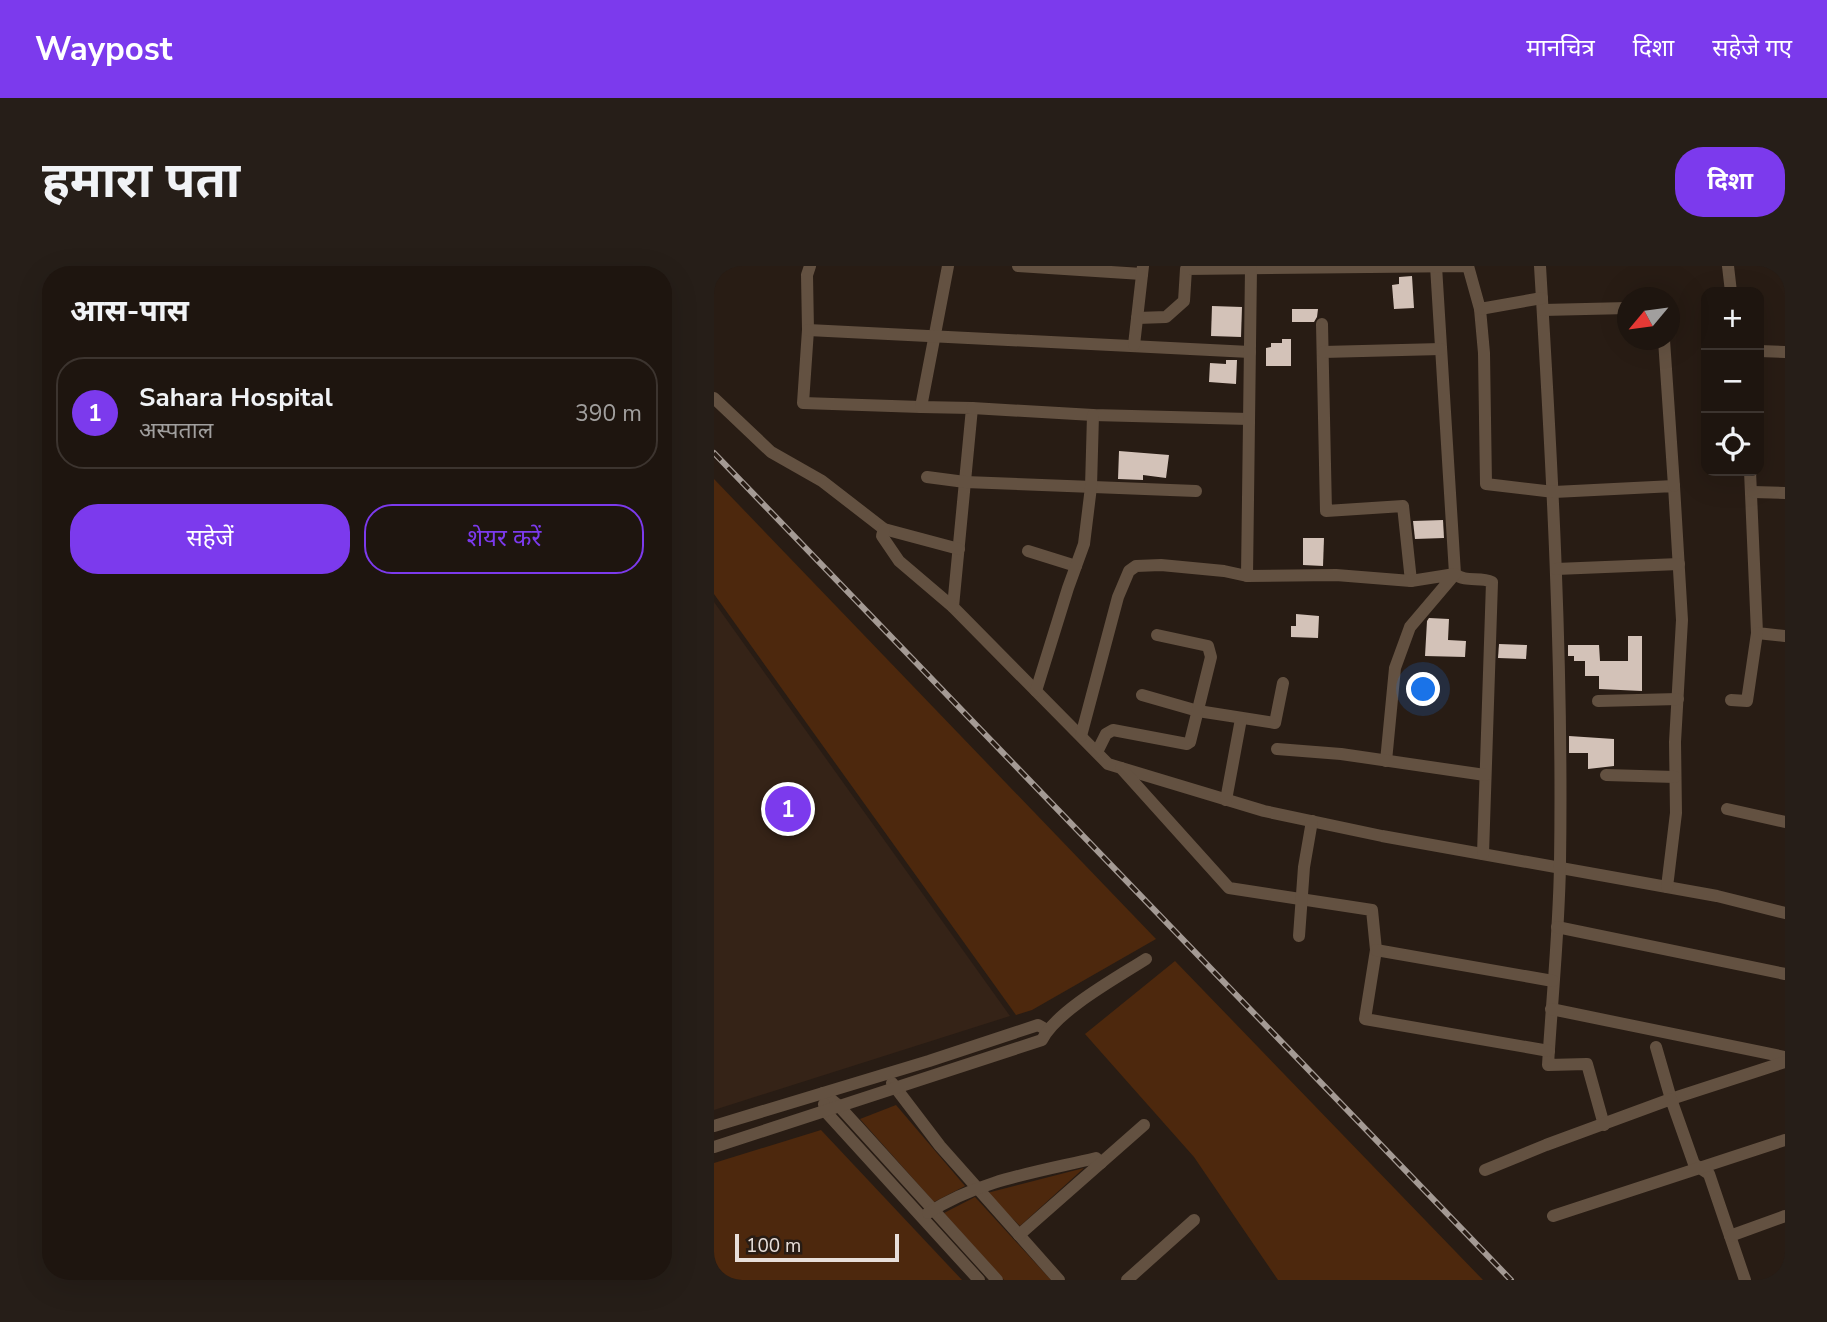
<!DOCTYPE html>
<html lang="hi">
<meta charset="utf-8">
<style>
body{margin:0;font-family:"Nunito Sans","Noto Sans Devanagari",sans-serif;background:#261e18;color:#f1f3f6}
.controls{position:absolute;right:21px;top:21px;display:grid;overflow:hidden;border-radius:14px;box-shadow:0 7px 28px #0002}
.controls button{width:63px;height:63px;display:grid;place-items:center;padding:0;border:0;border-bottom:2px solid #3c342f;background:#1e150f;color:#f1f3f6;font:35px sans-serif}
.compass{position:absolute;left:903px;top:21px;width:63px;height:63px;border-radius:50%;background:#1e150f;box-shadow:0 7px 28px #0002;rotate:241deg}
.scale{position:absolute;left:21px;bottom:18px;width:164px;box-sizing:border-box;padding-left:7px;border:4px solid #e8dfda;border-top:0;font-size:19px;line-height:24px;white-space:nowrap;color:#e8dfda;-webkit-text-stroke:5px #281c14;paint-order:stroke}
.you{position:absolute;left:710px;top:424px;width:24px;height:24px;margin:-18px;border:5px solid #fff;border-radius:50%;background:#1a73e8;box-shadow:0 0 0 10px #1a73e833}
.badge{display:grid;place-items:center;width:46px;height:46px;border-radius:50%;background:#7c3aed;color:#fff;font-size:23px;font-weight:700}
.pin{position:absolute;translate:-50% -50%;border:4px solid #fff;box-shadow:0 2px 7px #0006}
.list{margin:0;padding:0;list-style:none}
h2{display:flex;justify-content:space-between;align-items:center;height:91px;margin:0;padding:0 28px;font-size:30px}
h2 small{font-size:23px;font-weight:400;color:#a19f9e}
.list li{display:grid;grid-template-columns:46px 1fr auto;gap:21px;align-items:center;box-sizing:border-box;height:112px;margin:0 14px 14px;padding:0 14px;border:2px solid #3c342f;border-radius:28px}
.list b{display:block;font-size:26px;white-space:nowrap}
.list p{margin:0;font-size:23px;white-space:nowrap;color:#a19f9e}
.list em{font-size:23px;font-style:normal;color:#a19f9e}
.actions{display:flex;gap:14px;padding:21px 28px}
.actions a{flex:1;padding:16px 0;border:2px solid #7c3aed;border-radius:28px;text-align:center;font-size:24px;color:#7c3aed}
.actions .main{background:#7c3aed;color:#fff}
.icon{flex:none;width:38px;height:38px;fill:none;stroke:currentColor;stroke-width:2;stroke-linecap:round;stroke-linejoin:round}
.map{position:relative;flex:none;width:1071px;height:1014px;overflow:hidden;border-radius:28px}
header{display:flex;align-items:center;gap:42px;box-sizing:border-box;height:98px;padding:0 35px;background:#7c3aed;color:#fff}
header strong{font-size:33px}
nav{display:flex;gap:38px;margin-inline-start:auto;font-size:24px}
.intro{display:flex;align-items:center;justify-content:space-between;box-sizing:border-box;height:168px;padding:0 42px}
h1{margin:0;font-size:49px}
.button{padding:18px 32px;border-radius:28px;background:#7c3aed;color:#fff;font-size:24px;font-weight:700}
main{display:flex;gap:42px;padding:0 42px}
aside{flex:1;background:#1e150f;border-radius:28px;box-shadow:0 7px 28px #0002}
.map>svg:first-child{display:block}
.built{fill:#352317}
.green{fill:#4d280d}
.building{fill:#d3c2b8}
.lines{fill:none;stroke-linecap:round;stroke-linejoin:round}
.minor{stroke:#635141;stroke-width:12}
.rail-casing{stroke:#a49a94;stroke-width:6}
.rail{stroke:#281c14;stroke-width:3.5;stroke-dasharray:10;stroke-linecap:butt}
</style>
<header>
<strong>Waypost</strong>
<nav><a>मानचित्र</a><a>दिशा</a><a>सहेजे गए</a></nav>
</header>
<div class="intro"><h1>हमारा पता</h1><a class="button">दिशा</a></div>
<main>
<aside>
<h2>आस-पास<small></small></h2>
<ul class="list">
<li><span class="badge">1</span><div><b>Sahara Hospital</b><p>अस्पताल</p></div><em>390 m</em></li>
</ul>
<div class="actions"><a class="main">सहेजें</a><a>शेयर करें</a></div>
</aside>
<div class="map">
<svg width="1071" height="1014" viewBox="0 0 1071 1014">
<rect width="100%" height="100%" fill="#281c14"/>
<path class="built" d="M0,336L296,750L0,844Z"/>
<g class="green">
<path d="M0,213L442,673L318,744L302,749L0,328Z"/>
<path d="M461,695L769,1014H564L480,891L371,768Z"/>
<path d="M182,839L251,920L220,936L146,853Z"/>
<path d="M107,864L248,1014H0V897Z"/>
<path d="M370,902L306,960L273,927Z"/>
<path d="M261,931L337,1014H290L230,947Z"/>
</g>
<g class="building">
<path d="M698,10L700,42L680,43L678,19L685,18V11Z"/>
<path d="M498,40L528,41L527,71L497,70Z"/>
<path d="M578,43H604L603,51L600,56H578Z"/>
<path d="M568,73H577V100H552V82L557,81V77H568Z"/>
<path d="M512,94H523L522,118L495,116L496,97L512,98Z"/>
<path d="M405,185L455,189L452,212L429,209V214L404,213Z"/>
<path d="M729,254L730,272L701,273L699,255Z"/>
<path d="M589,272H610L609,300L589,299Z"/>
<path d="M582,348L605,350L604,372L577,371V360H582Z"/>
<path d="M715,352L735,353L734,374L752,375L751,391L711,390L713,355Z"/>
<path d="M914,370H928V425L885,423V410H871V395H860V390H854V379H885L886,395H914Z"/>
<path d="M785,378L813,379L812,393L784,392Z"/>
<path d="M855,470L900,473V500L874,503V487H855Z"/>
</g>
<g class="lines">
<g class="minor">
<path d="M96,0L93,9L94,64L89,137L207,141"/>
<path d="M234,0L207,141L258,142L239,341L394,498L550,545L668,570L1003,630L1071,647"/>
<path d="M304,0L428,8"/>
<path d="M722,0L741,308C752,317 766,310 778,316L769,588"/>
<path d="M826,0C838,199 849,398 846,598C845,665 838,732 834,799L873,798L890,859"/>
<path d="M1014,0L1017,26"/>
<path d="M766,43L770,87L772,218L840,226L960,220L968,354L961,476L962,547L953,621"/>
<path d="M829,44L914,42"/>
<path d="M423,52L452,51L470,35L472,3L754,0L766,43L828,32"/>
<path d="M608,58L612,245L689,240L697,315"/>
<path d="M94,64L536,86"/>
<path d="M950,74L960,220"/>
<path d="M420,79L429,0"/>
<path d="M1045,85L1071,86"/>
<path d="M609,86L727,83"/>
<path d="M0,132L57,186L108,215L170,263L245,283"/>
<path d="M258,142L379,149L535,153"/>
<path d="M1036,205L1043,367L1071,370"/>
<path d="M213,211L251,216L482,225"/>
<path d="M1039,226L1071,227"/>
<path d="M170,263L168,270L185,295L239,341"/>
<path d="M314,285L362,300"/>
<path d="M842,303L965,298"/>
<path d="M533,310L537,2"/>
<path d="M322,425L354,322L370,278L377,221L379,149"/>
<path d="M428,429L484,445L561,457L569,417"/>
<path d="M1017,434L1033,435L1043,367"/>
<path d="M884,435L964,433"/>
<path d="M367,470L404,331L415,305L422,300L447,299L510,305L533,310L622,309L697,315L741,308L696,361L681,402L672,495"/>
<path d="M563,483L627,488L771,509"/>
<path d="M383,486L392,468L399,464L473,478L476,476L497,391L494,380L443,369"/>
<path d="M407,502L515,622L658,644L662,684L651,753L835,785"/>
<path d="M892,509L961,511"/>
<path d="M512,534L527,453"/>
<path d="M1013,543L1071,556"/>
<path d="M843,661L1071,708"/>
<path d="M585,670L590,601L598,555"/>
<path d="M662,684L839,715"/>
<path d="M837,743L1071,791"/>
<path d="M942,781L957,833L1071,796"/>
<path d="M178,817L226,880L345,1014"/>
<path d="M109,827L125,840L283,1014"/>
<path d="M110,838L111,845L265,1014"/>
<path d="M0,860L215,795L324,759L333,764"/>
<path d="M0,881L328,774C342,745 404,711 432,693"/>
<path d="M771,904L832,879L957,833L980,898L995,908L1031,1014"/>
<path d="M214,947C265,914 323,906 382,892L387,897"/>
<path d="M839,950L1071,874"/>
<path d="M305,969L430,859"/>
<path d="M1016,970L1071,950"/>
<path d="M413,1014L480,954"/>
</g>
<defs>
<path id="rail" d="M0,187L797,1014"/>
</defs>
<use href="#rail" class="rail-casing"/>
<use href="#rail" class="rail"/>
</g>
</svg>
<div class="controls">
<button>+</button>
<button>−</button>
<button><svg class="icon" aria-label="locate" viewBox="0 0 24 24"><circle cx="12" cy="12" r="6"/><path d="M12 2v4M12 18v4M2 12h4M18 12h4"/></svg></button>
</div>
<svg class="compass" viewBox="-18 -18 36 36"><path d="M0-13l5 13h-10z" fill="#e53935"/><path d="M0 13l5-13h-10z" fill="#a19f9e"/></svg>
<div class="scale">100 m</div>
<div class="you"></div>
<div class="pin badge" style="left:74px;top:543px">1</div>
</div>
</main>
